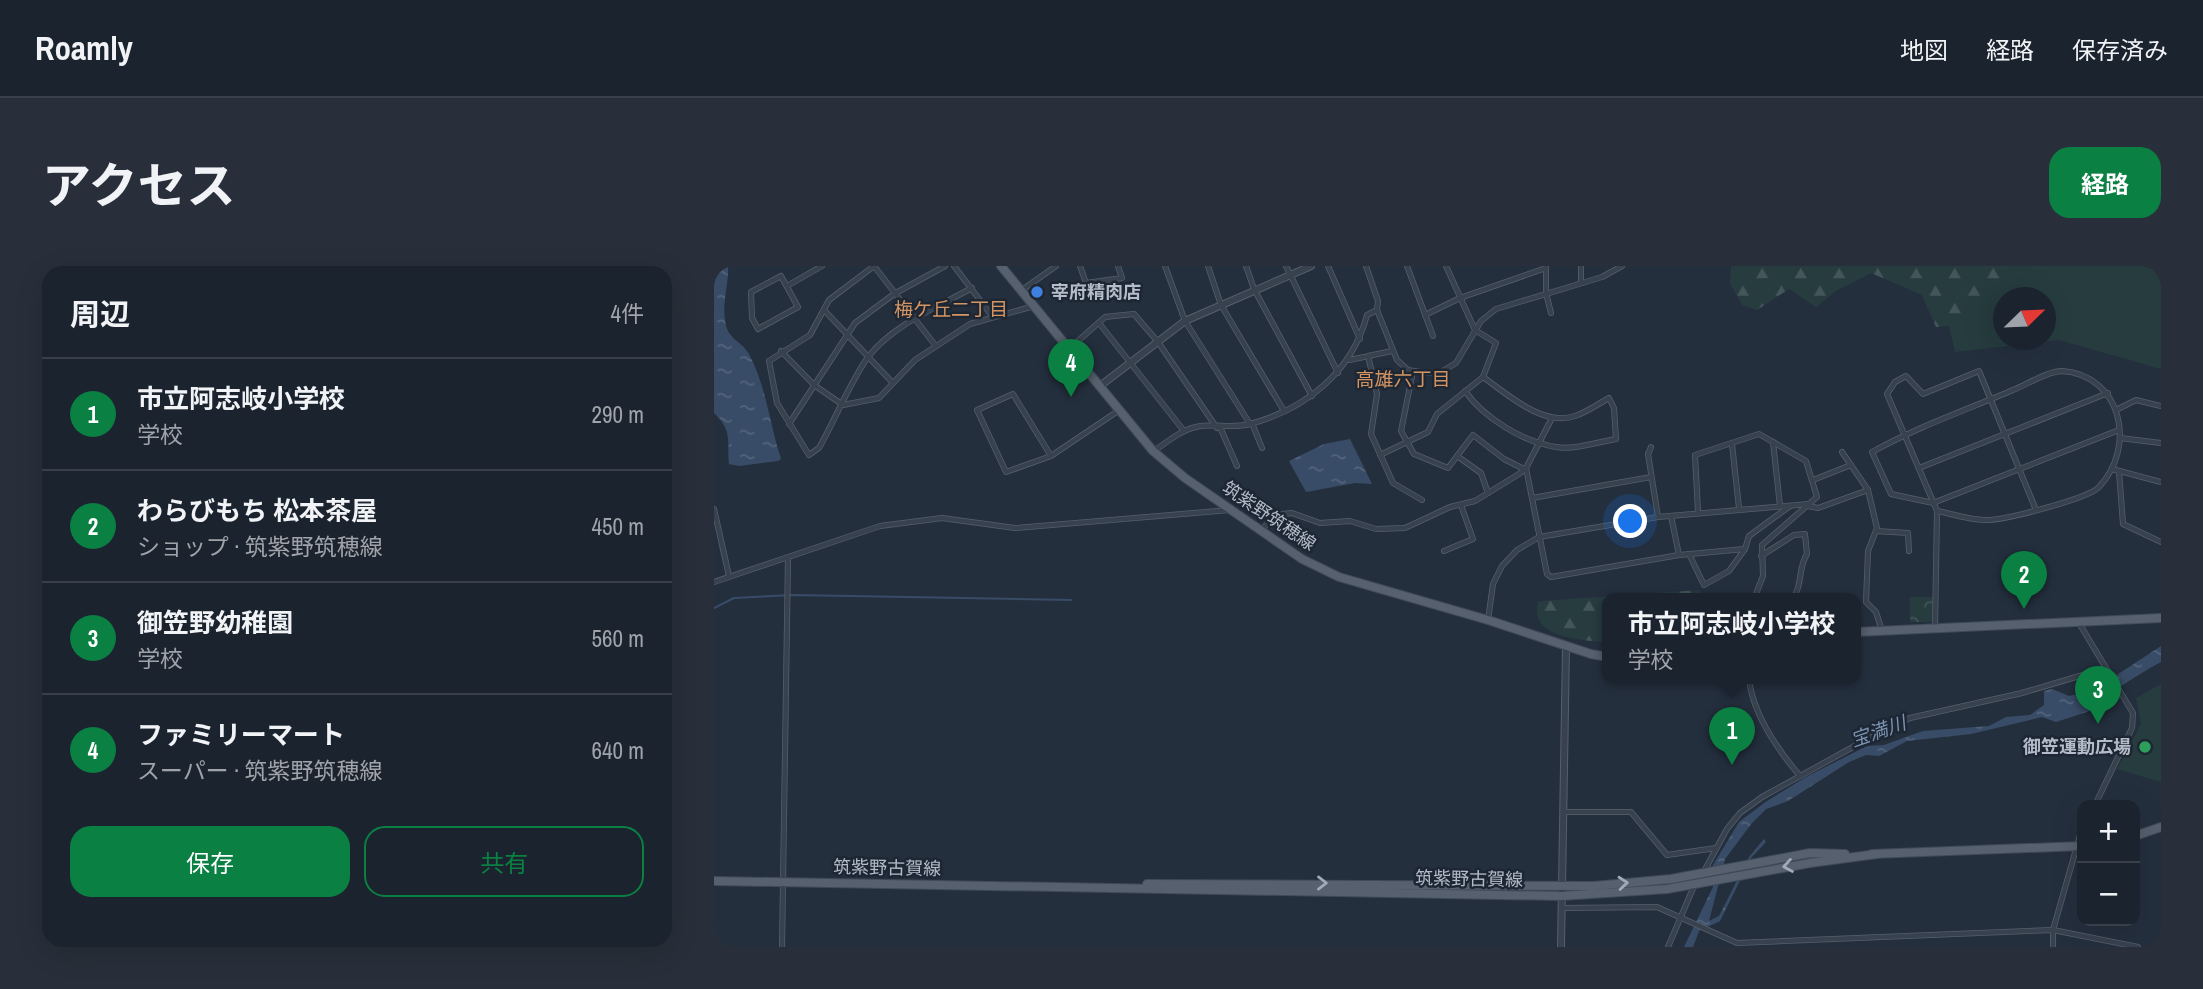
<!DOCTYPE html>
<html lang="ja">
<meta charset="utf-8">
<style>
body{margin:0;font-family:"Archivo Narrow","Noto Sans JP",sans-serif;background:#282f3a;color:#f1f3f6}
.controls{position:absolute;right:21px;bottom:21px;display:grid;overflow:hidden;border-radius:14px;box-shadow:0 7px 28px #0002}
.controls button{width:63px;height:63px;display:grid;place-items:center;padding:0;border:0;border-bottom:2px solid #39404a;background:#1b232e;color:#f1f3f6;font:35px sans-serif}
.compass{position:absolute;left:1279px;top:21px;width:63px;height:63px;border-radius:50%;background:#1b232e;box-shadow:0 7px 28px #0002;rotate:67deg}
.you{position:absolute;left:917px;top:256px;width:24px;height:24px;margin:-18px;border:5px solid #fff;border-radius:50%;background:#1a73e8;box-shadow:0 0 0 10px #1a73e833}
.badge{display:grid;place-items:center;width:46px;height:46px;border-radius:50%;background:#0b8043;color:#fff;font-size:23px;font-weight:700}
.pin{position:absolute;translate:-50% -58px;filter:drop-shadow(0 2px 4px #0008)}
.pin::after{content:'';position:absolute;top:37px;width:24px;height:21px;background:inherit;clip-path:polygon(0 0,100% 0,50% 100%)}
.popup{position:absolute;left:888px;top:327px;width:259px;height:91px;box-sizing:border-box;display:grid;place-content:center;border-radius:14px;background:#1b232e;filter:drop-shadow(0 2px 5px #0005);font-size:23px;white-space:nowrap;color:#a0a4aa}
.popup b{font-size:26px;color:#f1f3f6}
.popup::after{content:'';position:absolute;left:50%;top:100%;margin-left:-14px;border:14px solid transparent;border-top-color:#1b232e}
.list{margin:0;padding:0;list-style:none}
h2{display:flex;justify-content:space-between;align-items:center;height:91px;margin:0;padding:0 28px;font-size:30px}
h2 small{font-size:23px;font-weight:400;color:#a0a4aa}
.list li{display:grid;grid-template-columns:46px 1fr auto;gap:21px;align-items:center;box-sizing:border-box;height:112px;padding:0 28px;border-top:2px solid #39404a}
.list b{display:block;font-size:26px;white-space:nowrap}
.list p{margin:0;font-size:23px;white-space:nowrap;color:#a0a4aa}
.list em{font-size:23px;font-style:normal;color:#a0a4aa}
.actions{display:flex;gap:14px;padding:21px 28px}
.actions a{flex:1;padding:16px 0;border:2px solid #0b8043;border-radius:21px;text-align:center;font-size:24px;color:#0b8043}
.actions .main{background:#0b8043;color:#fff}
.map{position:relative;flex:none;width:1447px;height:681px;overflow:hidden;border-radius:21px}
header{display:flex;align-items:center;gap:42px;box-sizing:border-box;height:98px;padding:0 35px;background:#1b232e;border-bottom:2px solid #39404a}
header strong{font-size:33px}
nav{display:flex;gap:38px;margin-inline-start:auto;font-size:24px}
.intro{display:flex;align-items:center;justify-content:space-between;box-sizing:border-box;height:168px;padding:0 42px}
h1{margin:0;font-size:49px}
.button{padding:18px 32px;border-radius:21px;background:#0b8043;color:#fff;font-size:24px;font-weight:700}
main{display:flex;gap:42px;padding:0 42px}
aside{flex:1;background:#1b232e;border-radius:21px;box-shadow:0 7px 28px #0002}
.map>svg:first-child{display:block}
.grass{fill:#263c3f;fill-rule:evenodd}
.forest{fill:url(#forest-firs)}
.park{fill:url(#park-crowns)}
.water{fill:url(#water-ripples)}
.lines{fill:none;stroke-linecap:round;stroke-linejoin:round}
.stream{stroke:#394c67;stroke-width:2}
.minor-casing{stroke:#565f6c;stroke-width:6}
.tertiary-casing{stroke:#565f6c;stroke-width:8}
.primary-casing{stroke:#414a57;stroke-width:10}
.minor{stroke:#38414e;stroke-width:4.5}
.tertiary{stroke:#38414e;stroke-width:6}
.primary{stroke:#56606e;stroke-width:8}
.oneway{stroke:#a1aab7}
.shop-dot{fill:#3f7fe0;stroke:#1d2633;stroke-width:2.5}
.leisure-dot{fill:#2e9e5b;stroke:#1d2633;stroke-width:2.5}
.labels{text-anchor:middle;stroke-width:5;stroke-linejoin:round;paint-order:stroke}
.poi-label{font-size:18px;font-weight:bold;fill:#b4bcc9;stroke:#1d2633;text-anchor:start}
.street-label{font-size:18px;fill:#b4bcc9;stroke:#1d2633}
.neighbourhood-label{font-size:19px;fill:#d59563;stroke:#1d2633}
.water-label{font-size:19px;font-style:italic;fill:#7c92b1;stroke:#1d2633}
</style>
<header>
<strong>Roamly</strong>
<nav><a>地図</a><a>経路</a><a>保存済み</a></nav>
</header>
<div class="intro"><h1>アクセス</h1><a class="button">経路</a></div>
<main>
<aside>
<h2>周辺<small>4件</small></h2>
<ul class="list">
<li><span class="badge">1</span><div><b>市立阿志岐小学校</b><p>学校</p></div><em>290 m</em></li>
<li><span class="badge">2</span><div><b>わらびもち 松本茶屋</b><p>ショップ · 筑紫野筑穂線</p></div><em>450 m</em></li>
<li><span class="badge">3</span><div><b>御笠野幼稚園</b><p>学校</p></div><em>560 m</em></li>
<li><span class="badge">4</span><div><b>ファミリーマート</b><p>スーパー · 筑紫野筑穂線</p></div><em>640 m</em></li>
</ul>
<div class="actions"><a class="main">保存</a><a>共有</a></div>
</aside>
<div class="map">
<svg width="1447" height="681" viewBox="0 0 1447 681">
<defs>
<pattern id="forest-firs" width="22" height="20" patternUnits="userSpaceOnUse" patternTransform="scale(1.75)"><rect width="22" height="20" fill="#263c3f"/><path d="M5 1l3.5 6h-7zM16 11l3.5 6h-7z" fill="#435659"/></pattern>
<pattern id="park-crowns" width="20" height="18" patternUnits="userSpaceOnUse" patternTransform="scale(1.75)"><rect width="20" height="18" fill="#263c3f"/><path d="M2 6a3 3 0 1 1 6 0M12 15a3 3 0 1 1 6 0" fill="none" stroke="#435659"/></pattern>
<pattern id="water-ripples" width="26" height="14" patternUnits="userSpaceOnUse" patternTransform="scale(1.75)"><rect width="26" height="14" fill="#394c67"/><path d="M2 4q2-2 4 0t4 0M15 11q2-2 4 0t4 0" fill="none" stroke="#53647b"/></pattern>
</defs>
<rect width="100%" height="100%" fill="#242f3e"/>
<g class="grass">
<path d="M1221,0H1447V103L1345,74L1241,86ZM1290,32H1332V74H1290Z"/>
<path d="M1447,418V516L1403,503L1427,458L1422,432Z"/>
</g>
<g class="forest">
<path d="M1017,0H1317C1307,6 1292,13 1285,22C1263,47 1261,59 1222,61L1208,29L1157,7L1122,25L1102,41L1075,23L1043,44L1028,39L1016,17Z"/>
<path d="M985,324L990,329L988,333H894V377C870,373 815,374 824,336L828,335Z"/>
</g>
<path class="park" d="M1196,331H1220V353L1216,356H1196Z"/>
<g class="water">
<path d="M0,0H14C15,18 8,36 11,54C13,74 28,75 35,88C52,120 56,159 67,193L64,195L25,200L15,198C13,177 19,164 0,147Z"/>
<path d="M636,173L658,218L641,217L592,226L575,195L610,178Z"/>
<path d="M1447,380V396C1435,402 1382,434 1379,444L1342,456L1328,451L1257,468L1193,475L1165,490L1152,489L1135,496L1074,535L1052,543L1038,557L1011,593L995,655L1005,650L1035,591L1050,573L1052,576L1037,592L1006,655L985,665L979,681H970L999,621V599L1025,556L1053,535L1092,511L1153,480L1170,479L1209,465L1275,460L1292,451L1316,449L1330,439V425L1338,423L1355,430L1380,424Z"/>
</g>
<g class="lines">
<path class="stream" d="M0,342L20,332L79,329L357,334"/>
<defs>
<g id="minor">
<path d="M160,0L115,34L96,69L55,95L63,137L95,189L105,182C121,154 136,116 154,91C179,59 223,41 258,22"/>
<path d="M160,0L221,79"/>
<path d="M240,0L278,50"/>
<path d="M366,0L372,17L408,12L404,0"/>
<path d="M451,0L471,55L536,158"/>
<path d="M494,0L507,39L570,145"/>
<path d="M532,0L540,23L598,130"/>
<path d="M572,0L624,107"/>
<path d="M614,0L646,73"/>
<path d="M652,0L664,35L663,44L683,94L694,104L712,107L727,106L742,97L767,55L782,43L888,11L908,0"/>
<path d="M693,0L719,70"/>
<path d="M832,1V27L837,47"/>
<path d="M67,10L84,41L44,63L38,52L37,26Z"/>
<path d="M867,17V0"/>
<path d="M73,20L108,0"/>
<path d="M308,24L342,0"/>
<path d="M110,44L178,116"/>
<path d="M711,49L746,32L832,2"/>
<path d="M385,57L470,165"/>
<path d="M356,82L391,51L420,48L444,76L503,162"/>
<path d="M67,85L100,119L129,139L165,132L201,94L256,58L320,40"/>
<path d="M678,85L654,90L663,128L657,168L679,217L708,234"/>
<path d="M635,94L650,91"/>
<path d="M699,105L687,165L700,188L734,202L759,169L790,193L810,203"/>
<path d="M751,125C770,152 809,176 842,181C860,184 884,176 902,173L900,142L895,132C884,138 873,146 861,150C829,161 793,128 769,111"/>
<path d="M1402,144L1422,134L1447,140"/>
<path d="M538,157L548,182"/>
<path d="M75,158L141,57L180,28L231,0"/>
<path d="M506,161L523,200"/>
<path d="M1406,172L1447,177"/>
<path d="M1059,176L1066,240"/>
<path d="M1018,178L1025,242"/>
<path d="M937,181L934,188L944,251"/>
<path d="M440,185C453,176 467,164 482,161C499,157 518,163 536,158C592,143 638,106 653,49L663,44"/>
<path d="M1128,186L1154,224"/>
<path d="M666,189L714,166L723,148L769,111L782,77L761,64L732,0"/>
<path d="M337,190L292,206L263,144L299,128L337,190L404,145"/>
<path d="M743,190L767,207L774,227"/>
<path d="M812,202L833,308L837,311L965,289L1031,283L1035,270L1076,240"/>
<path d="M1205,202L1394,127"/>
<path d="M1398,203L1447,216"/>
<path d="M1405,205L1409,258L1447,276"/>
<path d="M1099,214L1137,199"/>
<path d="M818,232L937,211"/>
<path d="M1094,240L1104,242L1154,224L1163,262L1154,285L1152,336L1162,346L1168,365"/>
<path d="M0,243L15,310"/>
<path d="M1223,245C1239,248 1259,255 1275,254C1293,253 1374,233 1385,221C1423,181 1408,109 1348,105C1334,105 1312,119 1299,124C1252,144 1203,161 1158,186L1177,228L1219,237L1405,164"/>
<path d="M984,246L981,189L1045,168L1092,195L1103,231L1048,279L1049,310L1040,333"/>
<path d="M957,250L965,289"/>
<path d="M548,264L560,249L578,247L606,257L636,255L662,263L691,262L736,241L761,235L805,208L812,202L838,152"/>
<path d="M1162,265L1194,267L1195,285"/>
<path d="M730,285L759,273L747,239"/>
<path d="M975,288L990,319L1015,305L1031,283"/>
<path d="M1047,290L1080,269L1091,268L1093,288C1085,300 1088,314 1082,327"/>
<path d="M0,316L166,260L228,252L301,262L516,244"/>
<path d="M774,354L779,318L788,300L803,284L825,271L944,251L1095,238"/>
<path d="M1365,357L1419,447L1418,462L1381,539"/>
<path d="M1221,362L1223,245L1173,128L1181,116L1192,110L1209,128L1265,105L1322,244"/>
<path d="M1035,413C1039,448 1063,483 1086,510"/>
<path d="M849,546H917L953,589L1002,582"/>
<path d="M989,607L1013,563L1026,547L1048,531L1148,476L1196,452L1308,427L1392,402"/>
<path d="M847,642L943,641L1023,677L1339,664L1424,681"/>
<path d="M68,681L74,292"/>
<path d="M954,681L980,620"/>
<path d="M1339,681V664L1368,562"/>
</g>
<g id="tertiary">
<path d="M386,120L471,55L597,0"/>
<path d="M847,681L852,381"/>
</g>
<g id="primary">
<path d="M287,0L439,185L471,212L588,293L625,311L774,354L877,388L894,391"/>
<path d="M1142,366L1447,352"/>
<path d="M1421,570L1447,561"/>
<path d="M1158,588L1368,580"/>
<path d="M0,615L847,630L953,623L1096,597L1163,588"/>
<path d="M433,618L880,620L957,613L1096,587L1131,588"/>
</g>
</defs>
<use href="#minor" class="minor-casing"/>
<use href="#tertiary" class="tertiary-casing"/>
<use href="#primary" class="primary-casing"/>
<use href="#minor" class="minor"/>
<use href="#tertiary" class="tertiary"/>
<use href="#primary" class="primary"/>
</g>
<defs><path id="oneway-chevron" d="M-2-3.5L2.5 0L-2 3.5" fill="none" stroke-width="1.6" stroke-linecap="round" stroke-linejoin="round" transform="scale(1.75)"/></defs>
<g class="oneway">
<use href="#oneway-chevron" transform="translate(1074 600) rotate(170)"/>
<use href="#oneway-chevron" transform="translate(608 617)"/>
<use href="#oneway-chevron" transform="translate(909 617) rotate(-5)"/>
</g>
<circle class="shop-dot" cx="323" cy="26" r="7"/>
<circle class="leisure-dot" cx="1431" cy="481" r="7"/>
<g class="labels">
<g class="poi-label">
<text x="337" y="32">宰府精肉店</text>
<text x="1417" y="487" text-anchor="end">御笠運動広場</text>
</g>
<g class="street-label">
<text transform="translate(555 250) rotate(34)" y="6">筑紫野筑穂線</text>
<text transform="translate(173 602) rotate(1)" y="6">筑紫野古賀線</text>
<text transform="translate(755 613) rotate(1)" y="6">筑紫野古賀線</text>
</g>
<g class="neighbourhood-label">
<text x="237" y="50">梅ケ丘二丁目</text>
<text x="689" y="120">高雄六丁目</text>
</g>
<g class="water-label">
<text transform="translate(1164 465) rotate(-19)" y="7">宝満川</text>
</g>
</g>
</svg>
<div class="controls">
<button>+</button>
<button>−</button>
</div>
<svg class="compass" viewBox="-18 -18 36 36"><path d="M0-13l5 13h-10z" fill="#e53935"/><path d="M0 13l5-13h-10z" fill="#a0a4aa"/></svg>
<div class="you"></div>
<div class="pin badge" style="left:1018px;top:499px">1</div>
<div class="popup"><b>市立阿志岐小学校</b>学校</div>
<div class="pin badge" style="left:1310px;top:343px">2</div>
<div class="pin badge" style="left:1384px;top:458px">3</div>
<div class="pin badge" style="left:357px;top:131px">4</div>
</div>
</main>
